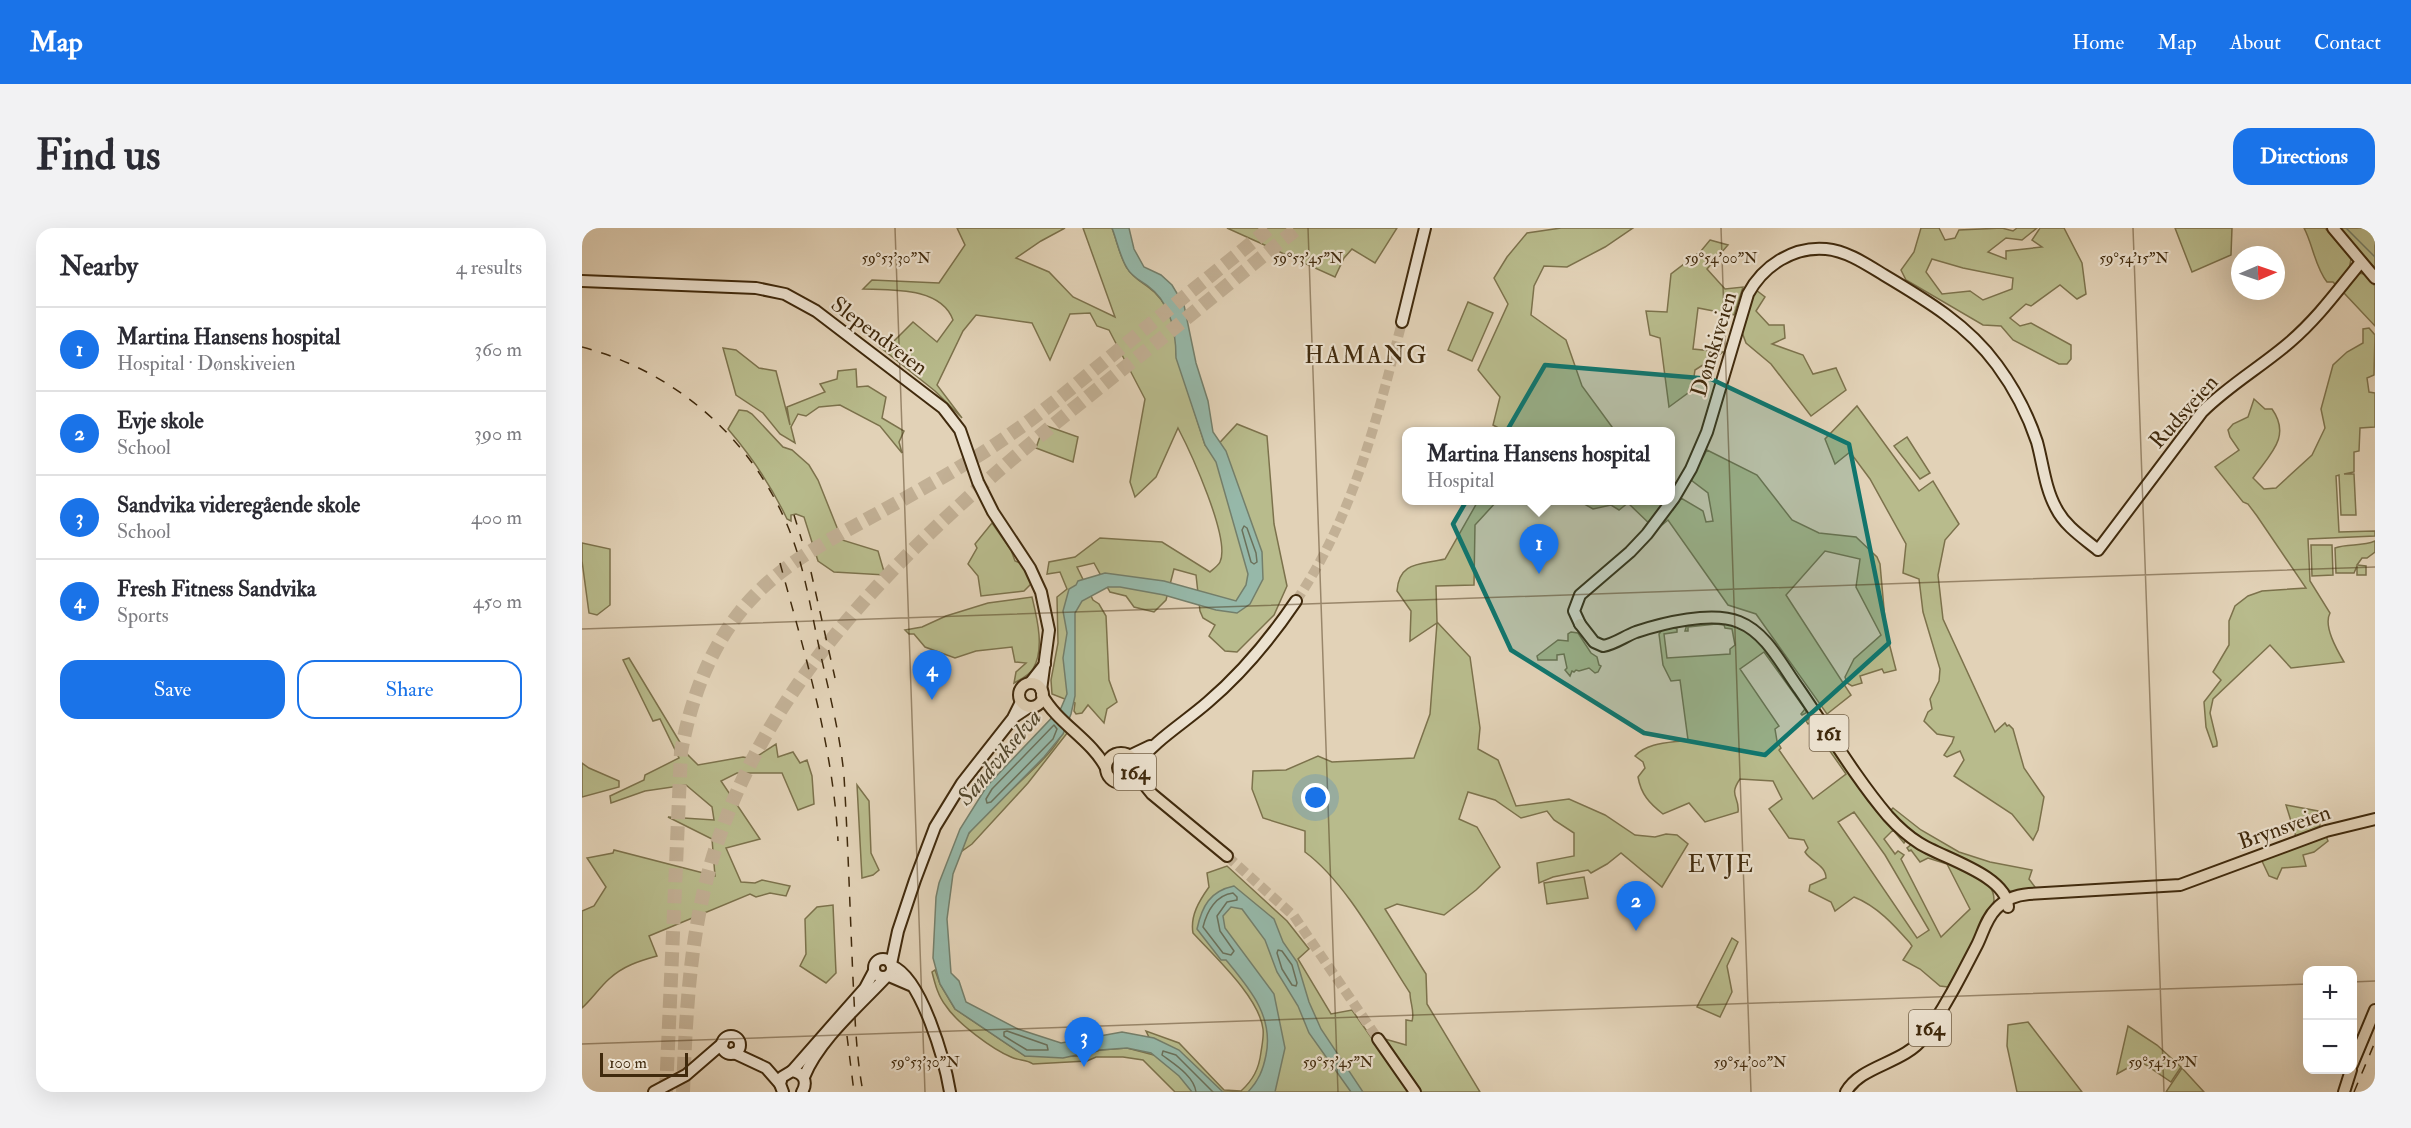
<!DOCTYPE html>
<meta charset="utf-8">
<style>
body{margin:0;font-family:"IM FELL Double Pica",serif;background:#f2f2f3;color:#2b2b33}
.controls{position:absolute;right:18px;bottom:18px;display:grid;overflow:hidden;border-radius:12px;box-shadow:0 6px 24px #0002}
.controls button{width:54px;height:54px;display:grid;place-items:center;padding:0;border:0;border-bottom:2px solid #e1e1e2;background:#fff;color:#2b2b33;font:30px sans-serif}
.compass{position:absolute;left:1649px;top:18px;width:54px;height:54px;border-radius:50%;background:#fff;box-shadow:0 6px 24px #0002;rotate:88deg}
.scale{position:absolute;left:18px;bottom:15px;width:88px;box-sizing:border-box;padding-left:6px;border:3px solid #402a0d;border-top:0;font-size:16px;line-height:21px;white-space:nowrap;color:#402a0d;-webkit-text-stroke:4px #ece2d0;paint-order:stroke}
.you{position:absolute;left:734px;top:570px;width:21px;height:21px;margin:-15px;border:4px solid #fff;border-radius:50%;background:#1a73e8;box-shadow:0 0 0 9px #1a73e833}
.badge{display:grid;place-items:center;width:39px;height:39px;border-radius:50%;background:#1a73e8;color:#fff;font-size:20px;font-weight:700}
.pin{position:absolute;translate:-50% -50px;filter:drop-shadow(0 2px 3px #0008)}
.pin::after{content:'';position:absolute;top:32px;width:21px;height:18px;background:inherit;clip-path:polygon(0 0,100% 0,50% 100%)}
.popup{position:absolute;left:820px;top:199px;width:273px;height:78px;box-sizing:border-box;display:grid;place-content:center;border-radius:12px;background:#fff;filter:drop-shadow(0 2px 4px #0005);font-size:20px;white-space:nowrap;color:#7c7c81}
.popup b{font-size:22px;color:#2b2b33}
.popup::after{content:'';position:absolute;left:50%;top:100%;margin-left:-12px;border:12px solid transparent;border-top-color:#fff}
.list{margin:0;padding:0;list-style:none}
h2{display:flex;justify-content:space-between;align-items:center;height:78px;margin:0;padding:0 24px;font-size:26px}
h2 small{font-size:20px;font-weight:400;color:#7c7c81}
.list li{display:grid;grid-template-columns:39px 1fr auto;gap:18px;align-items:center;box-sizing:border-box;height:84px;padding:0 24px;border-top:2px solid #e1e1e2}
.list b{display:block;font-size:22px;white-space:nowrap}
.list p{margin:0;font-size:20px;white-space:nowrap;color:#7c7c81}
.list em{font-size:20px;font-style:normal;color:#7c7c81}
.actions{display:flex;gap:12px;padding:18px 24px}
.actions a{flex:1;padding:14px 0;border:2px solid #1a73e8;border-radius:18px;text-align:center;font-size:21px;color:#1a73e8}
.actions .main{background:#1a73e8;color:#fff}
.map{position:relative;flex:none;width:1793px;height:864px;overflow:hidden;border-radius:18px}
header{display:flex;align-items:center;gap:36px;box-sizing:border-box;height:84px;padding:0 30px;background:#1a73e8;color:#fff}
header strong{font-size:28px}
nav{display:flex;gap:33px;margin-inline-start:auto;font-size:21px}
.intro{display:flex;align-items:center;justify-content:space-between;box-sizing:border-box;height:144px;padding:0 36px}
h1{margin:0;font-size:42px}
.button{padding:15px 27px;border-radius:18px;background:#1a73e8;color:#fff;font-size:21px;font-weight:700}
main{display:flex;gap:36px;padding:0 36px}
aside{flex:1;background:#fff;border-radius:18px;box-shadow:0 6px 24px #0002}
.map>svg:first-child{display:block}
.green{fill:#b8bb8c;stroke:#7c724c;stroke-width:1.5;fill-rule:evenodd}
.water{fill:#96b8a9;stroke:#747f6b;stroke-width:1.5}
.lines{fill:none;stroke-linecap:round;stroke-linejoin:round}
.shore{stroke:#6b715b;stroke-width:1.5}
.stream{stroke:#747f6b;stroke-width:1.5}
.secondary-tunnel{stroke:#c2b095;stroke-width:10;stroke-dasharray:10 5;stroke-linecap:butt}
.primary-tunnel{stroke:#c2b095;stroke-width:10;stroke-dasharray:10 5;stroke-linecap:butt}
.highway-tunnel{stroke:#c2b095;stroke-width:14;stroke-dasharray:14 7;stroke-linecap:butt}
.secondary-casing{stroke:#402a0d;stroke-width:14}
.primary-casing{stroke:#402a0d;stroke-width:14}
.secondary{stroke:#ece2d0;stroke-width:10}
.primary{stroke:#e2d2b7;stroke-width:10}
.rail{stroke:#402a0d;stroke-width:1.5;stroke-dasharray:10 10;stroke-linecap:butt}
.marked{fill:#0f766e;fill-opacity:0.2;stroke:#0f766e;stroke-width:4.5;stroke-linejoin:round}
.ticks{fill:none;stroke:#402a0d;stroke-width:1.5;stroke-opacity:0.45}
.labels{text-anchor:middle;stroke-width:4.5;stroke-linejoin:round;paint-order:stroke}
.shield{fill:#ece2d0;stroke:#746148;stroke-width:1.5}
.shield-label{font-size:21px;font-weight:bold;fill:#402a0d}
.street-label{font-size:22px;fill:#402a0d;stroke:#ece2d0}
.neighbourhood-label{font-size:24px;letter-spacing:1.5px;fill:#402a0d;stroke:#ece2d0}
.water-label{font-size:24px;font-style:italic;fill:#51462c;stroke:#ece2d0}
.ticks-label{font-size:15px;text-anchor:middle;fill:#402a0d;stroke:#ece2d0;stroke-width:4.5;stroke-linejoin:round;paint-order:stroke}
</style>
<header>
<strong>Map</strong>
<nav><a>Home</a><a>Map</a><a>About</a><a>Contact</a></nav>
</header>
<div class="intro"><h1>Find us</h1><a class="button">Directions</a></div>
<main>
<aside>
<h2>Nearby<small>4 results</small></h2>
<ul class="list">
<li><span class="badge">1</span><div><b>Martina Hansens hospital</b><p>Hospital · Dønskiveien</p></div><em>360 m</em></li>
<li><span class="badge">2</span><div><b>Evje skole</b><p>School</p></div><em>390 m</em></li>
<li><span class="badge">3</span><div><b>Sandvika videregående skole</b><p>School</p></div><em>400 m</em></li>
<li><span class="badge">4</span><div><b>Fresh Fitness Sandvika</b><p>Sports</p></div><em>450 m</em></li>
</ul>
<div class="actions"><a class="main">Save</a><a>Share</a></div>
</aside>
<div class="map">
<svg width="1793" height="864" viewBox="0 0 1793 864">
<rect width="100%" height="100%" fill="#e2d2b7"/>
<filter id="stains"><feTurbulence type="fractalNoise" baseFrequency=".00333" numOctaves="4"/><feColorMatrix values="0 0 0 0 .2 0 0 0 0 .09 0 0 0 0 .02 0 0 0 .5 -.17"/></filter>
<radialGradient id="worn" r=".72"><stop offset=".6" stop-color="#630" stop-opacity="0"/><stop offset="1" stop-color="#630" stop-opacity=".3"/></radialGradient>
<g class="green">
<path d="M375,0H483L459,13L434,30L467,44L491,69L533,89L501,0H530C535,13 538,29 545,40C550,49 558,53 566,59C586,73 597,103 594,126L623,217L629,224L655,196L685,208L692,296L705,358L692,387L655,424L643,423L627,408L633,397L621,390L618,383L614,347L592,341L584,372L572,384L552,379L544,368L528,364L512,335L495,339L511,372L517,376L524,388L527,452L535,474L525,481L522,495L506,477L500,485L494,486L492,483L493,475L470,466L469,452L476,415L475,369L485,361L478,344L465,346L467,334L493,329L518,310L580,314L628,344C630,342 636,338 638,334C649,311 608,223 596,200L574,249L553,269L548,254L563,171L527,102L515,98L508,85L488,86L468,132L450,95L394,87L381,103L355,157L380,190L353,163L298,119L307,118L331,94L355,114L371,92C359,59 310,62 281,61L290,52L357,55L383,17Z"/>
<path d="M645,0H815L793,35L770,21L762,30L753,49Z"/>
<path d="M979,0H1051L1023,19L985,39L962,38L952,58L949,87L984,112L1000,158L1033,203H922L911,197L918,169L896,142L926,76L912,50L925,29L945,5Z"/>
<path d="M1339,0H1357L1363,12L1373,10L1377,2L1420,0L1431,3L1435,0H1455L1440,12L1424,10L1406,24L1424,31V23L1460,19L1450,12L1458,0H1482L1500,35L1504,66L1495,71L1478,57L1449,78L1444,76L1428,90L1438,98L1449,95L1489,117V131L1485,136H1477L1431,112L1419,98L1401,97L1324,52L1319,42L1332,24ZM1350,31L1381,40L1431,50L1430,61L1401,72L1388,63L1360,66L1344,44Z"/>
<path d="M1593,0H1650L1649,27L1610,44Z"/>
<path d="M1722,0H1743L1769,31L1767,42L1755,58L1751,54H1745C1733,39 1731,17 1722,0Z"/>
<path d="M1756,0H1790L1793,3V40Z"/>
<path d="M1128,12L1146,17L1125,41L1143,61L1161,59L1152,87L1116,80L1111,121L1141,124L1113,142L1110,162L1087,179L1078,110L1068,107L1064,83L1085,84L1089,46L1119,23Z"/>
<path d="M1774,45L1783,46L1793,58V98L1762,65L1763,61Z"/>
<path d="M1174,62L1183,69L1174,83L1187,97H1202L1203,110L1190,116L1221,127L1231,146L1254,140L1264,162L1229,188L1189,136L1164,115L1158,99L1165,75Z"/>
<path d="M886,74L911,85L890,133L866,122Z"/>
<path d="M1787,100L1793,107L1792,147L1785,150L1787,164L1793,165V199L1778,200L1777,223L1772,224V244L1762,246H1772L1774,287H1759L1757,247L1754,248L1757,304L1793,303V308L1726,311L1728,353L1748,385C1741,398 1755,422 1762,434L1709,440L1688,417L1631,471L1628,485L1635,514V518L1631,519L1624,499L1622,474L1639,452L1631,444L1647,417V393L1653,378L1666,368L1680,363L1724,360L1675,288L1666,276L1661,274L1633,239L1657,222L1648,209L1646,202L1651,196L1666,189L1672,171L1683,181H1690C1710,209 1687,227 1671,250L1682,261L1694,260L1730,227L1743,200L1739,181L1751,137L1765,124L1781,115V101Z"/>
<path d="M141,120L154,122L177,140L194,143L208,197L205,179L243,164L238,156L255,151L256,143L274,141L275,159L286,158L304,169L300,190L322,203L317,214L320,225L298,198L258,177L237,179L224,188L216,186L209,199L213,215L198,206L181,185L154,167Z"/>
<path d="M1275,178L1337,263L1351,253L1377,296L1363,312L1356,347L1361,391L1413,504L1423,495L1425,498L1427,497L1431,501L1442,540L1462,569L1456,602L1451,612L1430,586L1372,548L1382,532L1378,523L1365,529L1362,527L1370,515L1372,509L1355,506L1342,493L1346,484L1350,481L1348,471L1357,453L1358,441L1341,384L1337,351L1321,345L1324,316L1288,251L1268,224L1253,236L1243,211Z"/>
<path d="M157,182L165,183L170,186L201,219L210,222L227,237L236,252L260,312L296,323L303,347L252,344L236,333L222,289L214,286L209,287V293L205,291C189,257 170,229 146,201Z"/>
<path d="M462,197L496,209L491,234L454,220Z"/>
<path d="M1325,209L1348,245L1338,251L1312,218Z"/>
<path d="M1125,222L1175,247L1210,292L1237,305L1274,309L1295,329L1298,336L1304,403L1314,442L1302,445L1300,441L1278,448L1280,455L1270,458L1265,455L1263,449L1272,431L1299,407L1274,359L1278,331L1243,323L1204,367L1269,467L1245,486L1174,386L1146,377L1086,292L1074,302L1046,275L1037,282L1029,277L1011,281L997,273H1084L1091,282L1099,270L1121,283L1124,294L1131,293L1126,265L1109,252Z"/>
<path d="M896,273H915L893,297L892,357L854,358L855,394L888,429L898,500L896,521L916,532L934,578L987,571L1023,587L1053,607L1073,609L1084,606L1095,607L1106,616L1080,659L1039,625L1025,636L1009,645L1006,642L971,649L957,655L955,635L992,628V605L972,592L965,583L939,590L913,572L886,564L877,591L895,599L918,639L894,662L862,687L815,676L803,681L844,746L845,776L898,864H593L561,832L541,829H514L505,833L451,836C444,831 437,833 429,829C410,821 375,795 364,778C356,768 353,756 350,744L353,742L358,756L373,781L443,828H500L518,822L545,820L576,828L564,803L597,815L642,862L659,863C671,852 677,841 679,824C680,817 682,808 681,801C677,769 632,728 611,705C608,688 617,673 627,659L625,645L645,638L705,693L727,721L716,731L749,786L770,782L791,812L803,811L824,817V792L830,793C833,784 828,775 828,765C799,721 765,655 723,624V603L681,590L670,561L671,543L704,542L736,528L750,534L832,530L848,486L855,395L828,413L829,383L815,363C817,333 838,337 863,331Z"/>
<path d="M410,295L429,322L433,333L441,336L452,353L442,363L399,368L396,348L386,336L395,320L393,316Z"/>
<path d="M1793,313V324L1785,330H1780L1775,337L1784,338V347H1775V338L1772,345H1754L1753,320C1766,315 1780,319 1793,313Z"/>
<path d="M0,315L28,321V377L15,387L7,385L0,333Z"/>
<path d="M1729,317H1750L1751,347L1730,348Z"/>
<path d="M450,369C455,390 463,421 451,441C447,448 439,451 432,455L434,444L444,435L433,434L430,419L394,423L373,430L343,419L332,406H327L323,402L340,399L364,388L406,375Z"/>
<path d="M1128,392L1155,397L1177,412L1224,478V485L1220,487L1219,486L1223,481L1182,424L1158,441L1197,498L1193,501L1195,513L1199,520L1197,522L1231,571L1264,546L1231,499L1233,497L1230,493L1226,496L1224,493L1228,490L1234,494L1257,531L1324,612L1322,615L1311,602L1302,611L1313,626L1316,623L1322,627L1319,631L1359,709L1388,681L1365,636L1346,630L1338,634L1329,622L1327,623L1325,620L1330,616C1350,626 1395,642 1408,659C1411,663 1412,667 1412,672C1410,687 1376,743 1366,759L1358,758L1338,741L1321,732L1330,718L1328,715C1312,697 1295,678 1272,669L1253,683L1249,674L1227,663L1228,657L1244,650C1244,637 1229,634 1223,624L1226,620L1222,612L1207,610L1187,581L1200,571L1191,553L1158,551C1146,568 1158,569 1156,584L1123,594L1107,575L1081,586C1067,575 1059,566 1056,549L1063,540L1061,534L1053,528C1066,514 1088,515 1106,512L1098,452L1089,453L1081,437L1077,406L1080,402L1091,399L1095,401V404L1082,406L1085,430L1148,426V421L1153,417L1150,401L1143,400L1142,397L1134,396L1106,399V403H1103L1105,396ZM1272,584L1303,627L1347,702L1335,710L1256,594Z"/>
<path d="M989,404L996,405L1009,425L1015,429L1017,437L1019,438L1016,444L1013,445L1007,440L997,443L994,442L992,444L990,443L988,448L983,442L985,440L982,426L975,427V432H956L955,428L976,412L986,413V406Z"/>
<path d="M47,430L105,526L116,537L161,529L171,531L194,516L196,529L211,524L218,535L225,532L230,548L232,576L216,582L200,545H155L139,553L178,611L144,620L159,654L173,655L180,652L208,658L204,668L188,665L174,669L168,666L67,708L75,728C57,733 41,738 27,751C17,760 10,771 0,780V683L12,678L24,659L5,630L31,625L32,622L133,648L130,611L86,589L132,592L130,579L104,557L63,563L29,575L28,568L62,552L63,547L97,530L78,491L71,493L41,432Z"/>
<path d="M481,501L486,504L446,555L390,616L380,623C382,617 383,610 387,605C403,579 478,527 481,501Z"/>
<path d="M0,535L7,540L37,553V559L0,569Z"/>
<path d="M275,557L287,573L289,625L297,642L291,647L280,650Z"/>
<path d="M1704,577L1736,583L1738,598L1714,609Z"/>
<path d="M1311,580L1339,602L1377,624L1408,634L1450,642L1447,651L1453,659C1445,665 1435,666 1425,662L1327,604L1308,583Z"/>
<path d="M1744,608L1746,613L1732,624L1721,627L1724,638L1700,640L1695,651L1687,648L1679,631Z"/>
<path d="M1002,649L1006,670L965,676L962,655Z"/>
<path d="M251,677L254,745L244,755L218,738L224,726L223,691L235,679Z"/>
<path d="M1150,710L1156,714L1145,738L1150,764L1138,789L1115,779Z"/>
<path d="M1446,794L1500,864H1435L1425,818L1426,797Z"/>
<path d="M1546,798L1575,817L1599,839L1589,854L1558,833L1535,846Z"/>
<path d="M1600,840L1622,864H1584Z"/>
</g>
<g class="water">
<path d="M530,0H547L552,21L562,39L579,47L590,57L602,77L614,135L626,173L631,204L644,223L680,324L681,351L668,376L655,385L634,382L582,367L538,359H526L500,373L493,385V468L489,486L481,506L462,529L387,605L371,646L365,691L369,745L377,753L384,774L436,801L479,815L540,804L572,810L597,822L641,864H610L597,848L569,825L545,820L518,822L481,830L443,828L373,781L358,756L351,730L354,669L357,655L378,601L405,558L479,480L485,466L481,430L485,405L481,383L487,361L494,357L496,353L523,345L582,353L654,373L664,357L666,346L634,234L623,217L594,130C594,104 588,74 566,58C558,52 550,49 545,40C538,29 535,13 530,0Z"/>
<path d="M652,658L692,691L701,714L715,734L727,774L739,801L781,864H769L727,805L716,778L695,744L683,712L660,681L649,679L641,688L643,700L692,766L703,820L693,864H666C677,852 681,842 684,827C692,788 667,760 644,732H639L615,701C620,678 628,663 652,658Z"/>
</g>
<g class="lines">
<g class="shore">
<path d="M662,298L665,300L674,325L675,334L672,336L669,334L660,302Z"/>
<path d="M472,497L475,501L471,511L409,574L405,575L404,571L410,561Z"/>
<path d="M651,665L655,669V672L645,674L635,688L638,703L652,723L649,727L641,725L621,699C625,683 634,667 651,665Z"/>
<path d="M696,722L700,723L710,737L715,755L714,758L710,757L700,741L695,725Z"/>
<path d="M425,803L465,817L466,822H445L422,808V804Z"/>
<path d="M614,864C612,848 592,836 580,827L581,823L594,827L631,864"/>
</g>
<path class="stream" d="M1764,0L1793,29"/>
<path class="secondary-tunnel" d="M714,373C771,289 795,191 820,94"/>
<path class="primary-tunnel" d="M645,628L712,688L796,811"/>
<g class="highway-tunnel">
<path d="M84,864L99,524C110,466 131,410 173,367C206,333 249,311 289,289C338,262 387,236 433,203C468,179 500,151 533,125C584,83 636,42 688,0"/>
<path d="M101,864C104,782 108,701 133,622C198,416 380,269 542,140C601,94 658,46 716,0"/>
</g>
<defs>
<g id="secondary">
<path d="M1751,0L1793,50"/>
<path d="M0,53L174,60L203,66L234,83L361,180L378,202L396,254L411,284L448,340L459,364L467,402L459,462"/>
<path d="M820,94L843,0"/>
<path d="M998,396L992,383L998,367L1048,324L1065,306L1092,270L1109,241L1125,204L1166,66C1181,38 1211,18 1244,21C1265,23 1284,36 1302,47C1344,72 1386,97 1415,137C1432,160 1446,187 1455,214C1461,236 1463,260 1474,280C1483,298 1500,309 1516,322L1620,184C1647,157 1679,139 1708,114C1736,90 1756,62 1779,34"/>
<path d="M448,455L463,436"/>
<path d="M432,489L447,479"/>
<path d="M547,528L568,518"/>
<path d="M553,538C573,512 602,495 626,474C660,445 689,410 714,373"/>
<circle cx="301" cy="740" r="9"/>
<path d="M309,736L316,703L333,652L353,599L380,555L431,490L439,474"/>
<path d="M310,738C340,750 363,834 368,864"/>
<path d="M307,748L328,757"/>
<circle cx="149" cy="817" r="9"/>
<path d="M152,825L184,840L198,856"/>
<path d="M210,843L283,760L292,743"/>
<path d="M222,849C237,812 277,778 304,749"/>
<path d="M72,864L104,847L141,815"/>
<path d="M201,864L198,856L200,849L210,843C222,845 226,854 220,864"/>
</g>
<g id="primary">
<path d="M998,396L1012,414L1021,418C1033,416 1043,408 1054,404C1081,395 1130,383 1157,394C1185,405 1200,438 1217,461C1246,503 1273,549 1306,588C1315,598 1326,608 1337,615C1360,630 1425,647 1426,679"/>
<circle cx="449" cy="467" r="12"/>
<path d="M460,467C476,496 509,511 524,540"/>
<circle cx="539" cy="540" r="15"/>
<path d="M553,545L570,566L645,628"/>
<path d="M796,811L833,864"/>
<path d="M1770,837L1793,782"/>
<path d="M1264,864C1279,837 1322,836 1342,809C1362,781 1379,748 1395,717C1401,705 1404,691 1414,681C1423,671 1434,667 1447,666L1598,657L1744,603L1793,591"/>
<path d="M1762,864L1769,842"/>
</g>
</defs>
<use href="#secondary" class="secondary-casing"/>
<use href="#primary" class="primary-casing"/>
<use href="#secondary" class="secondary"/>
<use href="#primary" class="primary"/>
<g class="rail">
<path d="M0,119C96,144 175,215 210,309C223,344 229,382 237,419C246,461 258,504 262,548C266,615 268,683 271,751C273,789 274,827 281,864"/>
<path d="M212,287L220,313"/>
<path d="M198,335C223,427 251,517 256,613"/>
<path d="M229,344L253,450"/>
<path d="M265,808L272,864"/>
<path d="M1772,864L1793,814"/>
</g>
</g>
<path class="marked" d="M963,137L1129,151L1267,216L1307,415L1183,527L1062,505L929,422L871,296Z"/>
<path class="ticks" d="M313,0L343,864M726,0L756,864M1139,0L1169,864M1551,0L1582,864M0,401L1793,339M1770,754L1793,753M0,816L1726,756"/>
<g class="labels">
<g class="shield">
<rect x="1227.5" y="487" width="39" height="36" rx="4.5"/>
<rect x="532" y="526" width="42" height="36" rx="4.5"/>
<rect x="1327" y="782" width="42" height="36" rx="4.5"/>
</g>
<g class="shield-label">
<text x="1247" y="512">161</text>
<text x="553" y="551">164</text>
<text x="1348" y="807">164</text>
</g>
<g class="street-label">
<text transform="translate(298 107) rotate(37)" y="8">Slependveien</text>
<text transform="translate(1131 116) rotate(-73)" y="8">Dønskiveien</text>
<text transform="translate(1601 183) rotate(-48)" y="8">Rudsveien</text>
<text transform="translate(1702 598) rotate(-19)" y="8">Brynsveien</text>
</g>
<g class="neighbourhood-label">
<text x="784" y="135">HAMANG</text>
<text x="1139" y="644">EVJE</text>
</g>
<g class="water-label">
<text transform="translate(417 529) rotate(-50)" y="8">Sandvikselva</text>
</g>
</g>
<g class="ticks-label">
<text x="314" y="35">59°53'30"N</text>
<text x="726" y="35">59°53'45"N</text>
<text x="1139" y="35">59°54'00"N</text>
<text x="1552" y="35">59°54'15"N</text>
<text x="343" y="839">59°53'30"N</text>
<text x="756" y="839">59°53'45"N</text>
<text x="1168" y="839">59°54'00"N</text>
<text x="1581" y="839">59°54'15"N</text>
</g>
<rect width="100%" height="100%" filter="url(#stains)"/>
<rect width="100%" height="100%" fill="url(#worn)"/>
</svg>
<div class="controls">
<button>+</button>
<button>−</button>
</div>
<svg class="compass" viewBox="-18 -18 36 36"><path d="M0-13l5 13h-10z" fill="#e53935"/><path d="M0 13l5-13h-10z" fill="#7c7c81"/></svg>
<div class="scale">100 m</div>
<div class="you"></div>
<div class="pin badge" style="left:957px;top:346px">1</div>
<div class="popup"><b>Martina Hansens hospital</b>Hospital</div>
<div class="pin badge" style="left:1054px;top:703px">2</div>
<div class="pin badge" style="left:502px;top:839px">3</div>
<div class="pin badge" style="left:350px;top:472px">4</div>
</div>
</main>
